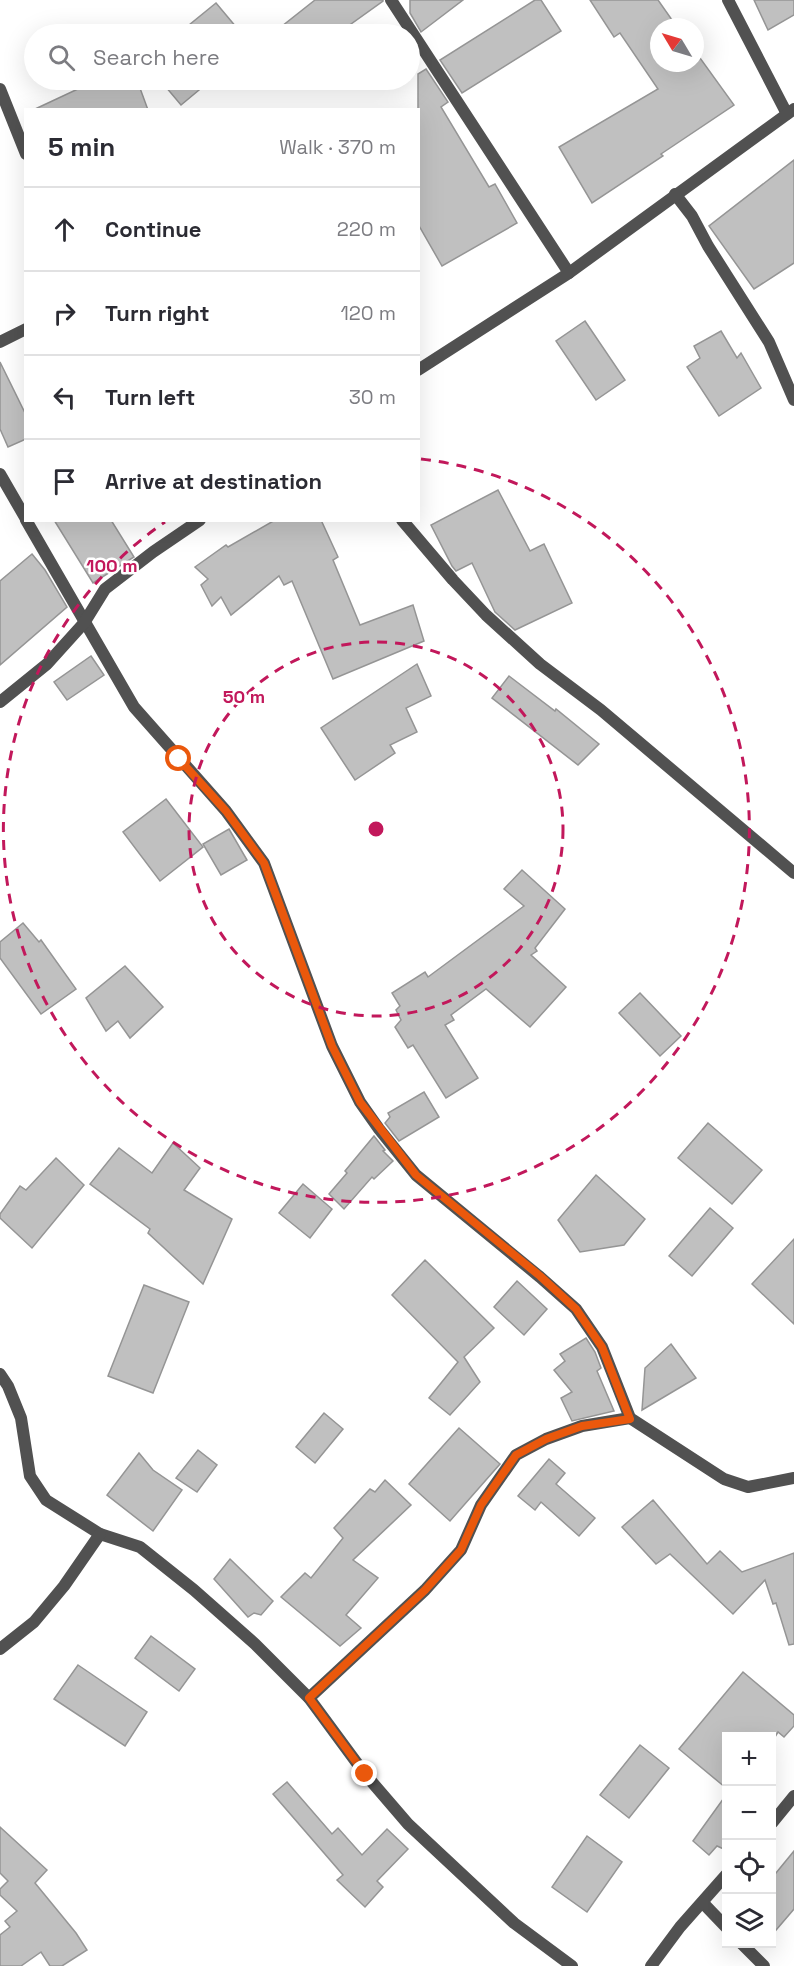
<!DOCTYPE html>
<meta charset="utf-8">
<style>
body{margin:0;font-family:"Space Grotesk",sans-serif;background:#f2f2f3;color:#2b2b33}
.controls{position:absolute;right:18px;bottom:18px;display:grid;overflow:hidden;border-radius:0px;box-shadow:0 6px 24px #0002}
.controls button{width:54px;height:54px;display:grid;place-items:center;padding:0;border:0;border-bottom:2px solid #e1e1e2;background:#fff;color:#2b2b33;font:30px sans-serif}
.compass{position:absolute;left:650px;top:18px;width:54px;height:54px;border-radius:50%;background:#fff;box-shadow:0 6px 24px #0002;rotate:308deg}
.stop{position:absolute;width:18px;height:18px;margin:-14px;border:4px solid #ea580c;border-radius:50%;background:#fff}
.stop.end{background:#ea580c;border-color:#fff;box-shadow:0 2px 6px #0008}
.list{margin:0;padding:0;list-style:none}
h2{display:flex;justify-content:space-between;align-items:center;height:78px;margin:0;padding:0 24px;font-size:26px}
h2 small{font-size:20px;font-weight:400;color:#7c7c81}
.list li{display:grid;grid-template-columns:39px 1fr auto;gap:18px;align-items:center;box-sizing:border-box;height:84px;padding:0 24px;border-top:2px solid #e1e1e2}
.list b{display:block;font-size:22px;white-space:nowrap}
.list em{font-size:20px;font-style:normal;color:#7c7c81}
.icon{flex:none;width:33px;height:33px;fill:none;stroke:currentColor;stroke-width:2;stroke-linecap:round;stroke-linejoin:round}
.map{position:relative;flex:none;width:794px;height:1966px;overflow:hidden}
.search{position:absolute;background:#fff;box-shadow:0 6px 24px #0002;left:24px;top:24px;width:396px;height:66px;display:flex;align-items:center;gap:15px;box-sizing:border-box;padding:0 21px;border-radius:33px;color:#7c7c81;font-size:22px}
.panel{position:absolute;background:#fff;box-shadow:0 6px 24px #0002;left:24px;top:108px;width:396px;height:414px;border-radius:0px}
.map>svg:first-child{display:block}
.building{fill:#c0c0c0;stroke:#959595;stroke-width:1.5}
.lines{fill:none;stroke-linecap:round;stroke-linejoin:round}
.street{stroke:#515151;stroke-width:12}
.route{stroke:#ea580c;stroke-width:8}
.ring{fill:none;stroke:#c2185b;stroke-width:3;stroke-dasharray:10 8}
.centre{fill:#c2185b;stroke:#fff;stroke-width:3}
.ring-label{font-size:18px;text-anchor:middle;font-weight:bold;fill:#c2185b;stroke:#fff;stroke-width:5;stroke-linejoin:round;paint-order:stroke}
</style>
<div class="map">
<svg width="794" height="1966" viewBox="0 0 794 1966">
<rect width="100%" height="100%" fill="#fff"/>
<g class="building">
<path d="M315,0H383V1L337,34H272Z"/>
<path d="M410,0H463L421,32L410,13Z"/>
<path d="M535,0H541L561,31L462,93L440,60Z"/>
<path d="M590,0H658L677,27H659V63H695V51L734,105L661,154L663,156L592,203L559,147L658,89L620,33L614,37Z"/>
<path d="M754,0H794V15L768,30Z"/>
<path d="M216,3L242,34H178Z"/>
<path d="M426,69L448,102L441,107L489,187L495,184L517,223L442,266L418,224V74Z"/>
<path d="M97,80H137L148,110H33Z"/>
<path d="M160,80H211L181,105Z"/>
<path d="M794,160V263L754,289L709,226Z"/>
<path d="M585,321L625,380L596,400L556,341Z"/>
<path d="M721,331L737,358L741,353L761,388L719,416L687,367L700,358L694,346Z"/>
<path d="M0,362L26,415V439L8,447L0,429Z"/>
<path d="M498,490L530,551L544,544L572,603L515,630L495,612L472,563L456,571L452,566L431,525Z"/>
<path d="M54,520H111L134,557L93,583Z"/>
<path d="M275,520H321L338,557L333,560L360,625L413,605L424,641L333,679L292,581L284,585L279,576L231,615L221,597L212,606L201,585L208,579L195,567L226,545L228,547Z"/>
<path d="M32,554L45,570L67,607L0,665V581Z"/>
<path d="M91,656L104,675L67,700L54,682Z"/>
<path d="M417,664L431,696L406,708L417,732L390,745L395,753L355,780L321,728Z"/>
<path d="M509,676L555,711L556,709L599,744L578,765L492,698Z"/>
<path d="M166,799L203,847L160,881L123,832Z"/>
<path d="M229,829L247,860L221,875L203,844Z"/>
<path d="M522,870L565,909L535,948L537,951L531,955L566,987L530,1027L486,989L451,1015L454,1020L445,1025L478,1078L446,1098L413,1045L408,1048L395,1027L401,1020L396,1010L400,1006L392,993L425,972L428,977L524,906L504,889Z"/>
<path d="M23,923L39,942L41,940L76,989L41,1014L0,958V942Z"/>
<path d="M125,966L163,1007L130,1038L118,1021L106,1031L86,998Z"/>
<path d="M640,993L681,1036L660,1056L619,1013Z"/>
<path d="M424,1092L439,1117L399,1141L385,1123L390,1117L388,1113Z"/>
<path d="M708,1123L762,1170L732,1204L678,1158Z"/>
<path d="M374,1136L385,1150L383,1151L393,1161L374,1179L372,1177L344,1209L329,1194L347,1173L345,1171Z"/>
<path d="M173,1143L200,1168L184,1190L232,1219L203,1284L148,1233L150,1229L90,1184L119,1148L152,1173Z"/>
<path d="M56,1158L84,1185L32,1248L0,1218V1214L20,1186L26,1190Z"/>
<path d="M596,1175L645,1219L624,1245L580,1252L558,1220Z"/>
<path d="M303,1184L332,1209L310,1238L279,1213Z"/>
<path d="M710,1208L733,1228L692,1276L669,1256Z"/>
<path d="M794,1239V1324L752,1284Z"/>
<path d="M425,1260L494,1328L464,1357L480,1382L450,1415L429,1398L458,1362L392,1295Z"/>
<path d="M517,1281L547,1309L524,1335L494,1307Z"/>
<path d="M144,1285L189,1302L153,1393L108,1376Z"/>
<path d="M586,1338L595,1352L601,1368L597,1371L614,1411L572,1421L561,1398L572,1392L554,1370L565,1361L560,1354Z"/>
<path d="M671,1344L696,1378L642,1410L645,1368Z"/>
<path d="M324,1413L343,1429L315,1463L296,1447Z"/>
<path d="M459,1428L500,1464L450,1521L409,1484Z"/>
<path d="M198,1450L217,1465L197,1492L176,1478Z"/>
<path d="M139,1453L153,1470L182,1490L153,1531L107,1495Z"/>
<path d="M549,1459L565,1473L556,1484L595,1518L579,1536L541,1502L535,1510L518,1496Z"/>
<path d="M385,1480L411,1505L353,1560L378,1578L346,1615L361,1628L340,1646L281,1597L305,1573L311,1578L343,1538L334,1528L370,1489L375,1492Z"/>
<path d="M653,1500L707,1564L720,1551L742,1572L794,1553V1644L789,1645L776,1603L773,1604L765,1580L733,1614L670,1554L656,1564L622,1527Z"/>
<path d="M230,1559L273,1601L261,1615L254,1613L248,1617L214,1579Z"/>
<path d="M151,1636L195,1669L179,1691L135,1658Z"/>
<path d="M78,1665L147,1712L125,1746L54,1699Z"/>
<path d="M743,1672L794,1715V1726L784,1737L778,1732L775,1737H726V1788L679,1749Z"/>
<path d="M640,1745L669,1768L629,1818L600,1795Z"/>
<path d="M287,1782L332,1834L338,1828L362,1855L387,1829L408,1849L377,1881L383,1887L365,1907L337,1880L343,1875L273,1794Z"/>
<path d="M726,1795V1850L717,1846L709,1855L693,1841Z"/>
<path d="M0,1827L47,1870L35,1883L76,1933L87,1950L62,1966H50L41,1952L21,1966H0V1935L10,1927L5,1921L17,1911L0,1895V1889L8,1881L0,1873Z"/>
<path d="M587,1836L622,1862L587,1912L552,1887Z"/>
<path d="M794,1851V1909L771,1936V1879Z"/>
</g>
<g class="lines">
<g class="street">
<path d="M391,0L569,273"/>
<path d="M728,0L787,114"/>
<path d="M0,89L26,154"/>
<path d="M675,194L692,216L708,246L769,342L794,400"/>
<path d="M0,342L26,329"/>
<path d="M418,370L569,273L794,109"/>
<path d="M0,474L26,519"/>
<path d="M26,520L134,707L226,811L264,863L332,1046L360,1102L379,1129L416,1175L540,1277L576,1309L602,1347L630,1418L724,1479L748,1487L794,1478"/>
<path d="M402,520L453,580L486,615L540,664L601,710L794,873"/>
<path d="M0,702L47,664L84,623L105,589L153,552L200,520"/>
<path d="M0,1374L8,1386L21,1418L30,1476L46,1500L100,1534L140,1547L194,1590L255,1644L309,1698L365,1774L408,1824L514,1923L572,1966"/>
<path d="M0,1649L34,1622L64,1586L100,1534"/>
<path d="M309,1698L425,1590L461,1550L481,1505L516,1455L546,1439L582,1426L630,1418"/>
<path d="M772,1823L794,1796"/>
<path d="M703,1903L726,1927"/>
<path d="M742,1944L764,1966"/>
<path d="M651,1966L680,1927L726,1875"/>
</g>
</g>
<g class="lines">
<path class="route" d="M179,759L226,811L264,863L332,1046L360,1102L416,1175L540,1276L576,1309L602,1347L630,1419L582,1426L546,1439L516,1455L481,1505L461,1550L425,1590L309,1698L365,1774"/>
</g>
<g class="ring">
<circle cx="376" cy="829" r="187"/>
<path d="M421 459A373 373 0 1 1 165 522"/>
</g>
<circle cx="376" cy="829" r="9" class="centre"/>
<g class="ring-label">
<text x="112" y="572">100 m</text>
<text x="244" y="703">50 m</text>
</g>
</svg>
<div class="controls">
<button>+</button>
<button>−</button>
<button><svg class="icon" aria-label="locate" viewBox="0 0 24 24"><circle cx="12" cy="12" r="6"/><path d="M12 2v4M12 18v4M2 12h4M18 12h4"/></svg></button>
<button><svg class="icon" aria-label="layers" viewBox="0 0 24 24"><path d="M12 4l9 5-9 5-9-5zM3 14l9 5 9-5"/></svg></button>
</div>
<svg class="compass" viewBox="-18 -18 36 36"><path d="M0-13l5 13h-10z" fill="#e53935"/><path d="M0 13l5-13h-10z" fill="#7c7c81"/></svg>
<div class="stop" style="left:179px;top:759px"></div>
<div class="stop end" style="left:365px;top:1774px"></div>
<div class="search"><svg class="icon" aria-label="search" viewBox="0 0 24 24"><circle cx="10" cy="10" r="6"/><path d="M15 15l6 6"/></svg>Search here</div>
<section class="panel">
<h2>5 min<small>Walk · 370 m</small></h2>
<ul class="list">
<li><svg class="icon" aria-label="ahead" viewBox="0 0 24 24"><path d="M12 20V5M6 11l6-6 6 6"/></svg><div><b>Continue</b></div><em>220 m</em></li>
<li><svg class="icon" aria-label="right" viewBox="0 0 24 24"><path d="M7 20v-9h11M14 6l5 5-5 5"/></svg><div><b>Turn right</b></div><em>120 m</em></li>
<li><svg class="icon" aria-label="left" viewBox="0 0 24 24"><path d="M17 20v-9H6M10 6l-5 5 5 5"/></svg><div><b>Turn left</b></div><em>30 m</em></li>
<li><svg class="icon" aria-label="arrive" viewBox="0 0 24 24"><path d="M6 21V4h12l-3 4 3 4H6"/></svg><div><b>Arrive at destination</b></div></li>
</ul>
</section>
</div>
